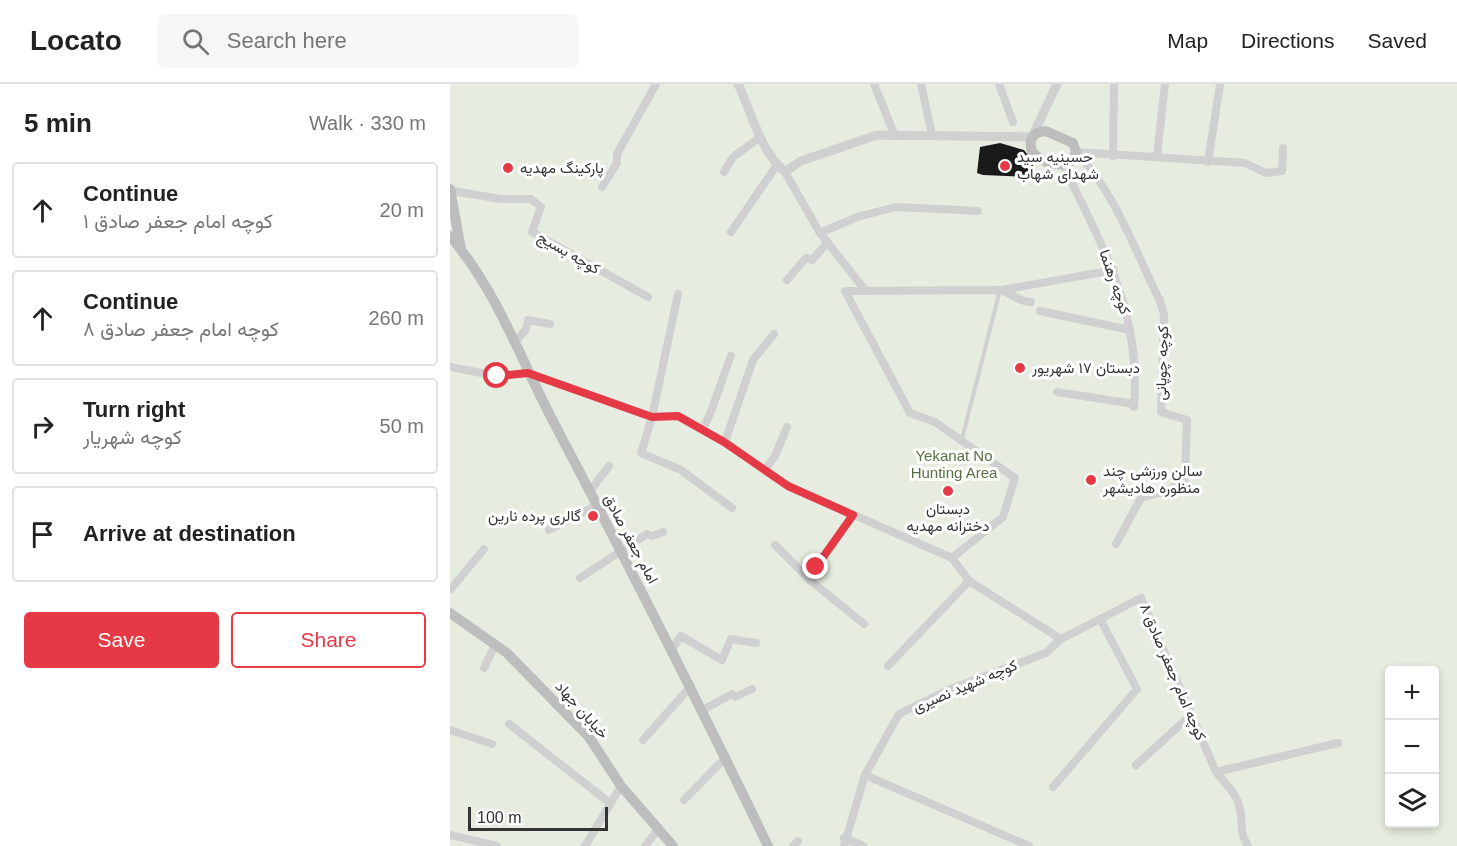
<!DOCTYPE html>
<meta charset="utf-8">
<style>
body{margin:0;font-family:Arial,Vazirmatn,sans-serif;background:#f6f6f6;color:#222}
.controls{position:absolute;right:18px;bottom:18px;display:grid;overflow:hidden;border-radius:6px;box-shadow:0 3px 9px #0003}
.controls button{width:54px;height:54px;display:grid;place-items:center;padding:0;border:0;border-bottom:2px solid #e0e0e0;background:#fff;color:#222;font:30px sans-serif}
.scale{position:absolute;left:18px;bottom:15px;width:140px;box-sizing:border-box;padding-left:6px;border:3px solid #333;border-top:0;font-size:16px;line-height:21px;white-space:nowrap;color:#333;-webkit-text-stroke:4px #fff;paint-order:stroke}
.stop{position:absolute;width:18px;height:18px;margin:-14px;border:4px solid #e63946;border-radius:50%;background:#fff}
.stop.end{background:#e63946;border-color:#fff;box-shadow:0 2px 6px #0008}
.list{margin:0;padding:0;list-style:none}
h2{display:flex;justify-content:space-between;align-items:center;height:78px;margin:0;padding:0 24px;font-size:26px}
h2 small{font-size:20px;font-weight:400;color:#767676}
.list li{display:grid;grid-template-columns:39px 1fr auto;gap:18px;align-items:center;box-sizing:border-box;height:96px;margin:0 12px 12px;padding:0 12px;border:2px solid #e0e0e0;border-radius:6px}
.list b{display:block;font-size:22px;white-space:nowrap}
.list p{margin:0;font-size:20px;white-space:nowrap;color:#767676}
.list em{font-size:20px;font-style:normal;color:#767676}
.actions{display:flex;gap:12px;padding:18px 24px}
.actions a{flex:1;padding:14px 0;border:2px solid #e63946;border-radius:6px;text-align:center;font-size:21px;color:#e63946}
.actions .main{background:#e63946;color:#fff}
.icon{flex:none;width:33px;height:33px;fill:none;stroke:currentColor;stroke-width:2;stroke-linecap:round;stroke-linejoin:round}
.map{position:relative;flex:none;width:1007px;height:762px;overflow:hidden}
header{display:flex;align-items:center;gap:36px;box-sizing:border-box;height:84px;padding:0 30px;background:#fff;border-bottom:2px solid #e0e0e0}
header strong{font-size:28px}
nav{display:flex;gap:33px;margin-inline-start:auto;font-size:21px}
.search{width:420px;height:54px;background:#f6f6f6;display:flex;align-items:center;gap:15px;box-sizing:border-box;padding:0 21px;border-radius:6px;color:#767676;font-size:22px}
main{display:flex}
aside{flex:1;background:#fff}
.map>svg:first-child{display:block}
.green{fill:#e6ecdf;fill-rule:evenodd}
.building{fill:#1a1a1a}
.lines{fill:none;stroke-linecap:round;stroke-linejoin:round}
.service{stroke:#d0d0d0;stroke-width:4}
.minor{stroke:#d0d0d0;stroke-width:8}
.tertiary{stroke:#d0d0d0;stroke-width:9}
.secondary{stroke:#bdbdbd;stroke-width:10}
.route{stroke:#e63946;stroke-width:8}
.poi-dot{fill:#e63946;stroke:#fff;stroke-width:2}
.labels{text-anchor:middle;stroke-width:6;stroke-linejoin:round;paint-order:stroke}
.poi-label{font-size:15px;fill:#333;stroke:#fff;text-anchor:start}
.street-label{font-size:15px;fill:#333;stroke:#fff}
.park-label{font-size:15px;fill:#56703f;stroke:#fff}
</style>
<header>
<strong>Locato</strong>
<div class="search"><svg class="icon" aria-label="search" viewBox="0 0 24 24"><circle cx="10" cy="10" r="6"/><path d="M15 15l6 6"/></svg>Search here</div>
<nav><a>Map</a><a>Directions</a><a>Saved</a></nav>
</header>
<main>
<aside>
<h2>5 min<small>Walk · 330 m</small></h2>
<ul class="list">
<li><svg class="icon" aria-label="ahead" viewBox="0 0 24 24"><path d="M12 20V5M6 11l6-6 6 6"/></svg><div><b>Continue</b><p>کوچه امام جعفر صادق ۱</p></div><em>20 m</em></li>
<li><svg class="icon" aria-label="ahead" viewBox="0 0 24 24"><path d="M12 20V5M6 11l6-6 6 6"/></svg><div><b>Continue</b><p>کوچه امام جعفر صادق ۸</p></div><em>260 m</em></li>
<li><svg class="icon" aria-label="right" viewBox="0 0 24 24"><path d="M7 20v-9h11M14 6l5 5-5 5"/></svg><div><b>Turn right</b><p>کوچه شهریار</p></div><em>50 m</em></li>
<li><svg class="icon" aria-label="arrive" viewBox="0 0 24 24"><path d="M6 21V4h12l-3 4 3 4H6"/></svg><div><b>Arrive at destination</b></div></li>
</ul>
<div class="actions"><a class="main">Save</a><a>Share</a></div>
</aside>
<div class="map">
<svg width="1007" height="762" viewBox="0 0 1007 762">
<rect width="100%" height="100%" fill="#fff"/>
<path class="green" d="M0,0H1007V762H0ZM940,586H984V740H940Z"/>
<path class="building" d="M550,59L574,66L584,79L578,93L533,91L527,89L530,63Z"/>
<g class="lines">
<path class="service" d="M512,355L550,206"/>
<g class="minor">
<path d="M424,0L445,52"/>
<path d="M471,0L482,51"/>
<path d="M549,0L563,38"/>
<path d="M626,68C665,108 685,167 710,217L714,230L711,328L737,336L735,396L717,407L691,414L666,460"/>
<path d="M626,68L795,79L816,89L832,87L833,64"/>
<path d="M663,72L664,0"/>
<path d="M707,72L715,0"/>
<path d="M758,78L770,0"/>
<path d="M613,81C652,161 692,230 684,323"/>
<path d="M274,88L283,73L309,54"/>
<path d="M335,88L370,149L415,206"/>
<path d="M152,103L167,79V70L206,0"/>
<path d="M2,107L51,115H81L91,123L82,148L198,213"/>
<path d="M281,148L327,81"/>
<path d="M370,149L407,133L446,123L528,127"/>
<path d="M337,196L356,174L362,176L378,158"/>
<path d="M552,206L664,186"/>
<path d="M228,210L202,333L191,369L231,386L282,424"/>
<path d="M590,227L680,246"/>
<path d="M65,259L76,245L78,236L100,240"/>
<path d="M0,283L47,292L78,289L202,333L228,332L275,358L338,402L502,474L519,497L611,555L691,514L766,688L888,659"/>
<path d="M607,308L684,320"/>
<path d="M252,345C260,337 274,288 281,272"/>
<path d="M275,358L303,276L324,250"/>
<path d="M315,386L325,372L337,343"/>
<path d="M140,407L159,382"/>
<path d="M99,446L147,421"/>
<path d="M325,461L361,497L414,540"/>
<path d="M502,474L553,433L565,394L485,338L460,329L395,207L550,206C563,210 569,218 581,218"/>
<path d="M130,494L197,450L202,452L213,448"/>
<path d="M361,497L366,483L403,431"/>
<path d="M0,506L34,465"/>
<path d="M222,565L231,552L272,576L281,555L306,559"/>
<path d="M438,582L519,497"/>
<path d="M34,584L45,561"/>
<path d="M253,626L282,610L285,613L302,605"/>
<path d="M59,640L160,719"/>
<path d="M0,646L42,660"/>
<path d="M193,656L241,602"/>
<path d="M686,681L741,631"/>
<path d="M766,688C775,699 787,710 790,725C794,740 788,746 798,762"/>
<path d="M415,691L579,762"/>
<path d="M603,703L687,605L650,535"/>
<path d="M234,716L276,673"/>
<path d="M0,751L47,762"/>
<path d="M394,754L413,762"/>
<path d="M135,762L171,702"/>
<path d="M195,762L208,746"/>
<path d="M343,762L348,757"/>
<path d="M394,762L415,691L449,630L498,606L596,569L611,555"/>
</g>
<path class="tertiary" d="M288,0C303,31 309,65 335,88L351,77L427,51L582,53L607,0"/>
<g class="secondary">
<path d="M596,47L623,59L626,68L622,77C606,84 594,79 582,68C578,55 583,48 596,47Z"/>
<path d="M0,105L11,165"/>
<path d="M0,152C47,207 70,274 103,337C177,478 249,619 318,762"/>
<path d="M0,529L57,569L139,653L171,702L223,762"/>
</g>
</g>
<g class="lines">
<path class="route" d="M47,292L78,289L202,333L228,332L274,358L338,402L403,431L366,483"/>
</g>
<g class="poi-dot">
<circle cx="555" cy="82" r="6"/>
<circle cx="58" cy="84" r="6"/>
<circle cx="570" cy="284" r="6"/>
<circle cx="641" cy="396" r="6"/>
<circle cx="498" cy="407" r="6"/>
<circle cx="143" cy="432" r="6"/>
</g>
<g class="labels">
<g class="poi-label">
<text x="567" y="78">حسینیه سید<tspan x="567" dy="17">شهدای شهاب</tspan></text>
<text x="70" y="89">پارکینگ مهدیه</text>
<text x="582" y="289">دبستان ۱۷ شهریور</text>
<text x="653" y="392">سالن ورزشی چند<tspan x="653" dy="17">منظوره هادیشهر</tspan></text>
<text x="498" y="430" text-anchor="middle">دبستان<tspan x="498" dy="17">دخترانه مهدیه</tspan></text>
<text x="131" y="437" text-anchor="end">گالری پرده نارین</text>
</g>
<g class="street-label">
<text transform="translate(119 169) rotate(30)" y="5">کوچه بسیج</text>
<text transform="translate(665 198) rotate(71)" y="5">کوچه رهنما</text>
<text transform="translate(712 279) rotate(-88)" y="5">کوچه چوپانی</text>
<text transform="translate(181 455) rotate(62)" y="5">امام جعفر صادق</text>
<text transform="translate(723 588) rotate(67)" y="5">کوچه امام جعفر صادق ۸</text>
<text transform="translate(515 602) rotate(-23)" y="5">کوچه شهید نصیری</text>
<text transform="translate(132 626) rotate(48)" y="5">خیابان جهاد</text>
</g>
<g class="park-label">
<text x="504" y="377">Yekanat No<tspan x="504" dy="17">Hunting Area</tspan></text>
</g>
</g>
</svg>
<div class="controls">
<button>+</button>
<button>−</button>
<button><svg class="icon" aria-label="layers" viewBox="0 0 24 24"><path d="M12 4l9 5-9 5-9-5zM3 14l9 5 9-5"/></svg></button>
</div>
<div class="scale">100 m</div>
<div class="stop" style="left:47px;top:292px"></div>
<div class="stop end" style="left:366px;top:483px"></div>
</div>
</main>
